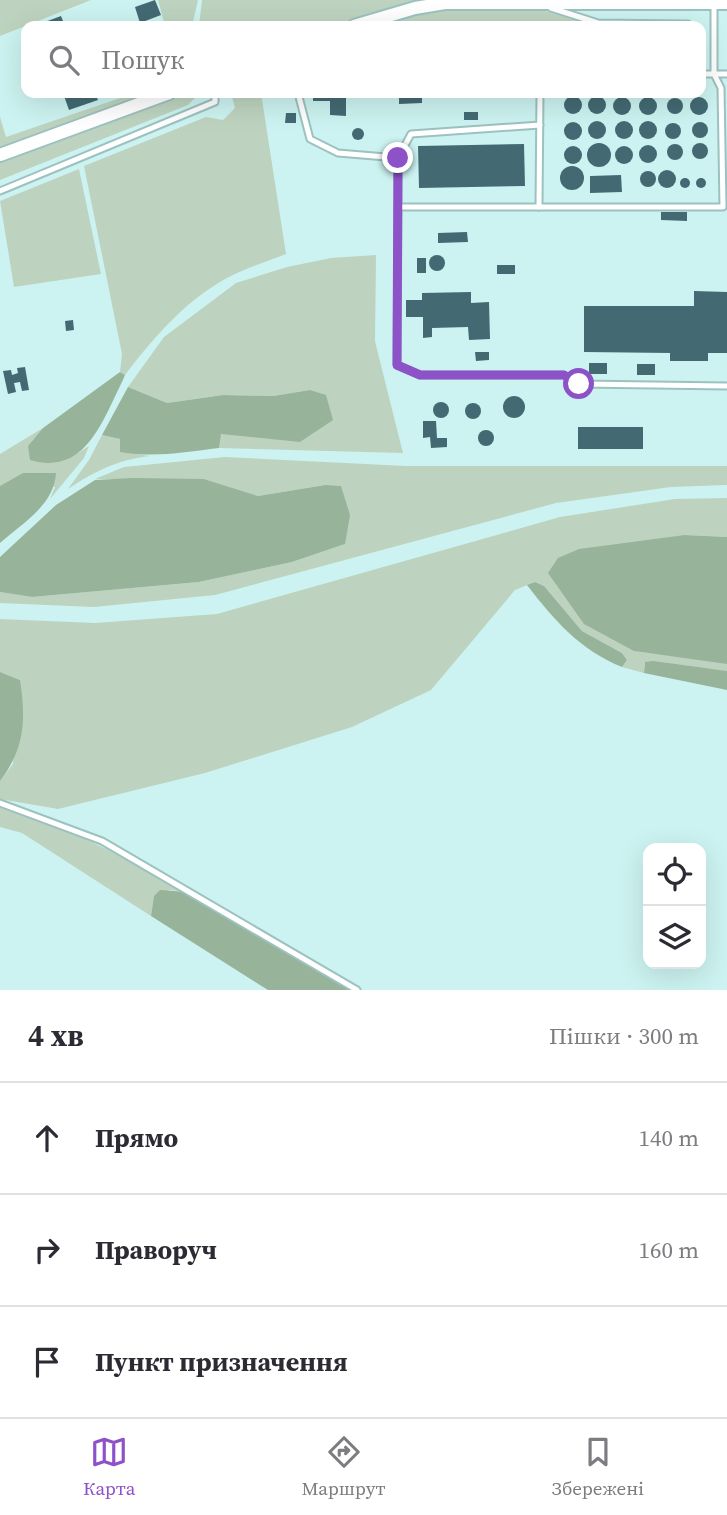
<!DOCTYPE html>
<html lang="uk">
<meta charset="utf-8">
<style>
body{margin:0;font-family:"Source Serif 4",serif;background:#f7f7f7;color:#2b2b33}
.controls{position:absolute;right:21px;bottom:21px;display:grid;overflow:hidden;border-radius:14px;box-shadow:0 7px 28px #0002}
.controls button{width:63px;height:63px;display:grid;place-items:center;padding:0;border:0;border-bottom:2px solid #e1e1e2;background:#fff;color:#2b2b33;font:35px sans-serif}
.stop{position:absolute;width:21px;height:21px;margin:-16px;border:5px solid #8d52c8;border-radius:50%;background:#fff}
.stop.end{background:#8d52c8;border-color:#fff;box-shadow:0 2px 7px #0008}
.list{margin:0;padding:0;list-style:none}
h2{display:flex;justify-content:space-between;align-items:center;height:91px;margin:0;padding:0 28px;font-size:30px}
h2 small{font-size:23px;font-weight:400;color:#7c7c81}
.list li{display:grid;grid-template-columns:46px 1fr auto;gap:21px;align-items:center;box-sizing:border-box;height:112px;padding:0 28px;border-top:2px solid #e1e1e2}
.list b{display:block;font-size:26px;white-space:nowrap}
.list em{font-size:23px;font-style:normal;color:#7c7c81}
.icon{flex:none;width:38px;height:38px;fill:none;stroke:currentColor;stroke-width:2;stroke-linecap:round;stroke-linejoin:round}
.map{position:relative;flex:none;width:727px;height:990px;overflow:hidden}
.search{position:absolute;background:#fff;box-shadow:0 7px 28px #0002;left:21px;right:21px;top:21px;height:77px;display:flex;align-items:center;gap:18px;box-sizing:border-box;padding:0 24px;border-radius:14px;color:#7c7c81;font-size:26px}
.sheet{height:427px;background:#fff}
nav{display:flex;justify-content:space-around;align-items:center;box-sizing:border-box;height:98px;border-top:2px solid #e1e1e2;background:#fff;font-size:19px;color:#7c7c81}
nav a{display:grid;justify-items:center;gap:4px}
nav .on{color:#8d52c8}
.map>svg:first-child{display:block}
.green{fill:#bdd3bf}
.forest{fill:#97b39a}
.building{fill:#436a73}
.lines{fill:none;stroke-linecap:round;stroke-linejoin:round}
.service-casing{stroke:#9cc2c0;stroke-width:9}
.tertiary-casing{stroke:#9cc2c0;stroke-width:16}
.service{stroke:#fff;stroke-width:5}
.tertiary{stroke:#fff;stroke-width:12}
.route{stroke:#8d52c8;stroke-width:9}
</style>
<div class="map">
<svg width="727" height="990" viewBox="0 0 727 990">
<rect width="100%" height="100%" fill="#ccf3f1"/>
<g class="green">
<path d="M0,0H91L0,36Z"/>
<path d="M158,0H198L192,26H165Z"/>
<path d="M202,0H423L334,26H199Z"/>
<path d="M448,8H536L593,26H376L422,12Z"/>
<path d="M135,93H154L0,148V117L6,137Z"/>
<path d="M188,93H196V97L188,105L0,180V160Z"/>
<path d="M231,93H261L286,254C269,261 251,266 235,274C189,296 155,336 125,375L120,372L122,354L84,166L206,117L223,120L235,108Z"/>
<path d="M79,169L101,274L14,287L0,201Z"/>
<path d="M376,255L375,341L403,453L219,448L220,434L310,390L273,396L223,395L167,403L128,387L164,337L236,283L287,267L331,258Z"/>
<path d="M43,428L28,446L73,456L89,446L84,458L50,499L55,487L0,486V454Z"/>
<path d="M102,435L120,439V452L150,456C117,460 95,471 68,489L89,460Z"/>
<path d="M225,457L406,466H727V485L671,487L556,503L215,595L94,607L0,603V592L32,597L199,582L292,562L345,544L325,485L258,496L204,479H95L124,467Z"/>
<path d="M727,498V537L685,535L634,651L719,662L727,664V671L645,662L644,673L622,667L627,660L622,653L582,631L544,586L535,582L515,590L431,690L352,727L205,773L58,809L0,799V781L13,764L20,680L0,672V619L95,623L217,614L560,517L675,499Z"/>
<path d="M0,807C67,825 126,859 187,892L170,890L154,896L151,916L22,833L0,827Z"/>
</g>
<g class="forest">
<path d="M120,372L125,375L122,382C102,422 85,476 30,460L28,446L43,428Z"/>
<path d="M128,387L167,403L223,395L273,396L310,390L326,395L333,420L300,442L221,434L219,448C186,452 153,458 120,452V439L102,435Z"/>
<path d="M23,473H56C54,505 23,523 0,543V486Z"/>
<path d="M132,478L204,479L258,496L325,485L341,486L350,515L345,544L292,562L199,582L32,597L0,592V557L56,505L95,480Z"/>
<path d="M685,535L727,537V664L634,651L584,624L548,573L558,558L579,549Z"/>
<path d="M535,582L544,586L582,631L622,653L627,660L622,667C580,650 554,620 527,585Z"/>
<path d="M653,661L727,671V690L644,673L645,662Z"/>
<path d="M0,672L20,680C26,719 25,748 0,781Z"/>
<path d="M160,890L187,892L350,990H268L151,916L154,896Z"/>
</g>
<g class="building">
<path d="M155,0L161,15L140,23L135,7Z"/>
<path d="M61,16L65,26H34Z"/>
<path d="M63,93H95L98,100L69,110Z"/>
<path d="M313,93H346V116L330,115V101H313Z"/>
<path d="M399,93H453V95L422,96V103L399,104Z"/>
<circle cx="573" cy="105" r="9"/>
<circle cx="597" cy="105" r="9"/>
<circle cx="622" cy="106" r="9"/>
<circle cx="699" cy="106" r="9"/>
<circle cx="648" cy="106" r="9"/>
<circle cx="675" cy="106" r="8"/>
<rect x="464" y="112" width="14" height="8"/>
<path d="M286,113H296V123H285Z"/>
<circle cx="597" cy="130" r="9"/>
<circle cx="624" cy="130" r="9"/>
<circle cx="648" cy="130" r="9"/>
<circle cx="573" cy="131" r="9"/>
<circle cx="700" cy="130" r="8"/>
<circle cx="673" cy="131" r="8"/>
<circle cx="358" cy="134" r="6"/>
<circle cx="599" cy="155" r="12"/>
<circle cx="700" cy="151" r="8"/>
<path d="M524,144L525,186L419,188L418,146Z"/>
<circle cx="675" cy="152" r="8"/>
<circle cx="648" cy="154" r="9"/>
<circle cx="624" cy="155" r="9"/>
<circle cx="573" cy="155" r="9"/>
<circle cx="572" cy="178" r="12"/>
<circle cx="667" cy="179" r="9"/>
<circle cx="648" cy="179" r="8"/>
<path d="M621,175L622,192L590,193V176Z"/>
<circle cx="685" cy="183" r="5"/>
<circle cx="701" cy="183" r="5"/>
<path d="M661,212H687V221L661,220Z"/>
<path d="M467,232L468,242L438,243V233Z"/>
<circle cx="437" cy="263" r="8"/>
<rect x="417" y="258" width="9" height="15"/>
<rect x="497" y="265" width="18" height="9"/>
<path d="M694,291L727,292V353H708V361H670V353L584,352V306H694Z"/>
<path d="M471,292V303L489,302L490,339L469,340L468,327L432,328V337L423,338V317H406V300H422V293Z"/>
<path d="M73,320L74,330L66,331L65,321Z"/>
<path d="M475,352H489V360L476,361Z"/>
<rect x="589" y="363" width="18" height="11"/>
<rect x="637" y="364" width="18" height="11"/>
<path d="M25,367L29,390L22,391L20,382L14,383L16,392L8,394L3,371L11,370L12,375L18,373L17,368Z"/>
<circle cx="514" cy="407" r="11"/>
<circle cx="441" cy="410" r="8"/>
<circle cx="473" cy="411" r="8"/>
<path d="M423,421H436L437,438H447V447L431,448L430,437L423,438Z"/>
<rect x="578" y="427" width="65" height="22"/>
<circle cx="486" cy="438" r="8"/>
</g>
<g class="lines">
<defs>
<g id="service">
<path d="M551,8L598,23L688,24"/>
<path d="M701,74H727"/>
<path d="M298,93L310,139L338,153L398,158"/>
<path d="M540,125L411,134L398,158V207H723L721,88L714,74V3"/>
<path d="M0,191L215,102V93"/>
<path d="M398,207L397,365L420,375H564L579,384L727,386"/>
<path d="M539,207L540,93"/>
<path d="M0,803L102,841L357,990"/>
</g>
<g id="tertiary">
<path d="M354,26L415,8L445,3H727"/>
<path d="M0,155L169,93"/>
</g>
</defs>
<use href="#service" class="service-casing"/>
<use href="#tertiary" class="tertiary-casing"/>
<use href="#service" class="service"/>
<use href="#tertiary" class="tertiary"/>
</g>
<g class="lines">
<path class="route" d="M398,158L397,365L420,375H564L579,384"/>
</g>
</svg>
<div class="controls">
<button><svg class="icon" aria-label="locate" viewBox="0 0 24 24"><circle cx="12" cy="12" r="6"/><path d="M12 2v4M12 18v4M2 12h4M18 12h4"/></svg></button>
<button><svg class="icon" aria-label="layers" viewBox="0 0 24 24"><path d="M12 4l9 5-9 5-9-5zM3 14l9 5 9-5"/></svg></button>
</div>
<div class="stop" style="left:579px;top:384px"></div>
<div class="stop end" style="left:398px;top:158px"></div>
<div class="search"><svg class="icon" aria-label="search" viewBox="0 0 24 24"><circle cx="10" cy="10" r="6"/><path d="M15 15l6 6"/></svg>Пошук</div>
</div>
<section class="sheet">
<h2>4 хв<small>Пішки · 300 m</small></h2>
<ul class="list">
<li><svg class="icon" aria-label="ahead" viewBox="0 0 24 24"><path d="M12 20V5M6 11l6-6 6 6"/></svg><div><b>Прямо</b></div><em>140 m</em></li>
<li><svg class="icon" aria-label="right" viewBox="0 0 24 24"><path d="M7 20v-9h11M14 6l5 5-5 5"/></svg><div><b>Праворуч</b></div><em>160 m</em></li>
<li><svg class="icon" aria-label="arrive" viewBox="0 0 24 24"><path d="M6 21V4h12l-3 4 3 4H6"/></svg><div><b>Пункт призначення</b></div></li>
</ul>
</section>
<nav>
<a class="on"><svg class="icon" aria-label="map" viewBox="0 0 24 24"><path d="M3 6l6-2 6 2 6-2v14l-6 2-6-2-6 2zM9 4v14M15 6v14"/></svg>Карта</a>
<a><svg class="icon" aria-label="directions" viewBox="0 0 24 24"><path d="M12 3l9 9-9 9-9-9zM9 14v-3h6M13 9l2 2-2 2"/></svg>Маршрут</a>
<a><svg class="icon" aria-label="saved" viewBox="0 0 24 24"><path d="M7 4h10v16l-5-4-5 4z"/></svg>Збережені</a>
</nav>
